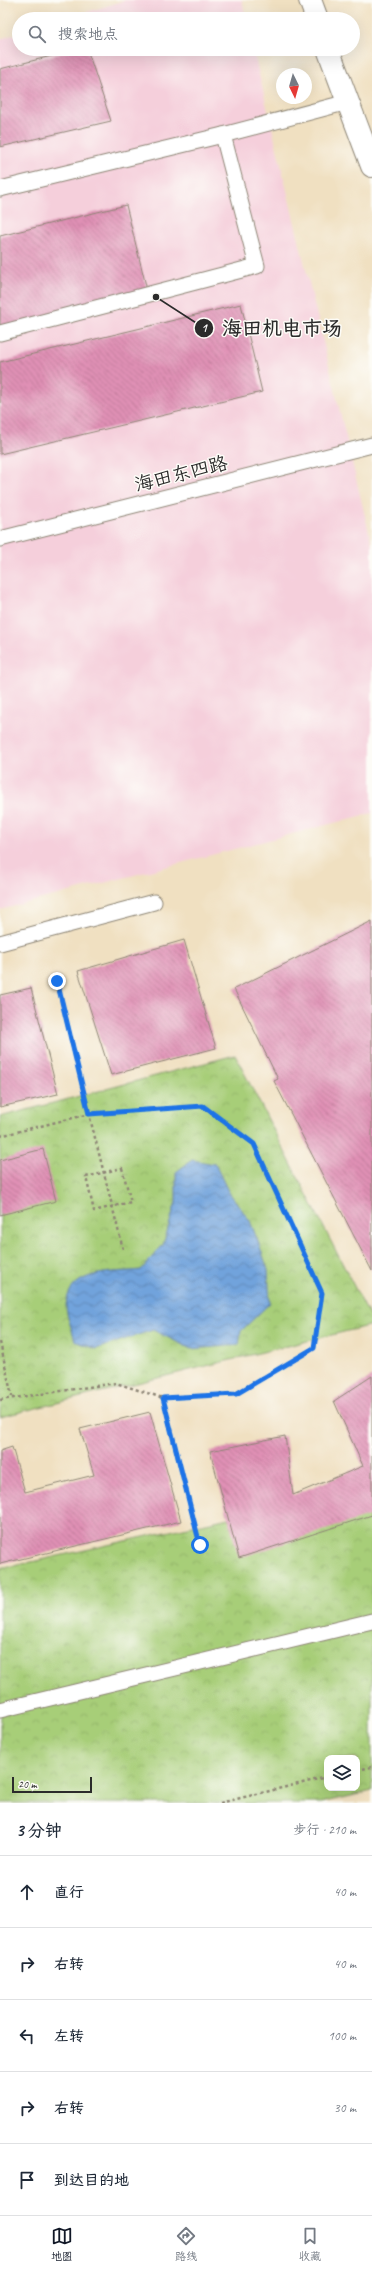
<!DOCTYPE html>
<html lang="zh">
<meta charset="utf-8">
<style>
body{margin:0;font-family:Caveat,"LXGW WenKai TC",sans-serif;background:#f2f2f3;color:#1f2937}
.controls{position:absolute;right:12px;bottom:12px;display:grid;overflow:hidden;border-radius:8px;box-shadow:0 4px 16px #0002}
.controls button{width:36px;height:36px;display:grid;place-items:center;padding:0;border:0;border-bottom:1px solid #e0e1e3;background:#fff;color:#1f2937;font:20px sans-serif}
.compass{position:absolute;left:276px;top:68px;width:36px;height:36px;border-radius:50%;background:#fff;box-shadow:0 4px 16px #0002;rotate:175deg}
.scale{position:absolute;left:12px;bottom:10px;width:80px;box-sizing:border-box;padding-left:4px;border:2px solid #2b2b2b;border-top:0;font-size:11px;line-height:14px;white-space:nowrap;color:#2b2b2b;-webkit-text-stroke:3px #fdfcf7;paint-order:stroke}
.stop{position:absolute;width:12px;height:12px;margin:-9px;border:3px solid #1a73e8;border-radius:50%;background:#fff}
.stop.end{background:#1a73e8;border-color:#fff;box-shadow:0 1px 4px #0008}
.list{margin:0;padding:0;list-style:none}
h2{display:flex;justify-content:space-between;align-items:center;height:52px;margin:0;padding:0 16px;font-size:17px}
h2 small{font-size:13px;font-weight:400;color:#747a83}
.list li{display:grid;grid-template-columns:26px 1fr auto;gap:12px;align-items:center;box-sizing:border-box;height:72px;padding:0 16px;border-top:1px solid #e0e1e3}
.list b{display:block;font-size:15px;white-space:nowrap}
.list em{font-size:13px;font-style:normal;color:#747a83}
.icon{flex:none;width:22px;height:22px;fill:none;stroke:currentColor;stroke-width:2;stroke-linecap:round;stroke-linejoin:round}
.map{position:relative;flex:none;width:372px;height:1803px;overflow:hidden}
.search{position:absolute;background:#fff;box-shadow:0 4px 16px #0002;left:12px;right:12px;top:12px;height:44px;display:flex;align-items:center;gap:10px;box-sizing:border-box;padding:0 14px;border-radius:22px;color:#747a83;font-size:15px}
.sheet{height:412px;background:#fff}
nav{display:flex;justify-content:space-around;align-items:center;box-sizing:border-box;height:56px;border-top:1px solid #e0e1e3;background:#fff;font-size:11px;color:#747a83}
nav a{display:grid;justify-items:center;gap:2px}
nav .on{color:#111827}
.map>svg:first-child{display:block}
.built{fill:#f5cfdb}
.park{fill:url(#park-crowns);stroke:#697c52;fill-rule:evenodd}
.water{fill:url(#water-waves);stroke:#4e6784}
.building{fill:url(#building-back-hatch)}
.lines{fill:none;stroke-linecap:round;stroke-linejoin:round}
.service-casing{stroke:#8e8676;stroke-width:17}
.primary-casing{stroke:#8e8676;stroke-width:24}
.path{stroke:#8e8676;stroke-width:2.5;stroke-dasharray:3 3;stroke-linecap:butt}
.service{stroke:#fff;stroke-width:15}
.primary{stroke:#fff;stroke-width:22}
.route{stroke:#1a73e8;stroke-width:5}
.labels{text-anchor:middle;stroke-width:3;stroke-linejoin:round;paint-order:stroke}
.street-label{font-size:19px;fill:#2b2b2b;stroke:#fdfcf7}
.leader{fill:none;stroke:#2b2b2b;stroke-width:1.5}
.callout-dot{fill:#2b2b2b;stroke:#fdfcf7;stroke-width:1.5}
.mark-label{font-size:12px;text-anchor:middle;font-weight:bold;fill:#fff}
.callout-label{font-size:20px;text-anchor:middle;font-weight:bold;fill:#2b2b2b;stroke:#fdfcf7;stroke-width:3;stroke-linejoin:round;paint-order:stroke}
</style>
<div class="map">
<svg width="372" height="1803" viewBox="0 0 372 1803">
<defs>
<pattern id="park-crowns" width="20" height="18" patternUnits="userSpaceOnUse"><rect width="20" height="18" fill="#a7ce78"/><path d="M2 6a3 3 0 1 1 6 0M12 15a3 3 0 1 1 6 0" fill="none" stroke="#90b168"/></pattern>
<pattern id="water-waves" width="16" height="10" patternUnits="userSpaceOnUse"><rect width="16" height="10" fill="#71a3dc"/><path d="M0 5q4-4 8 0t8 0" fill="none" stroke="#5d85b3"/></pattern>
<pattern id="building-back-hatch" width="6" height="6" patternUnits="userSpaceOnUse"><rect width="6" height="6" fill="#e090b5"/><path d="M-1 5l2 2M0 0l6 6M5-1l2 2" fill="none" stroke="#b67693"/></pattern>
</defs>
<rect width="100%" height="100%" fill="#fdfcf7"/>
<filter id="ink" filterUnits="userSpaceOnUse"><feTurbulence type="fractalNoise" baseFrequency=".025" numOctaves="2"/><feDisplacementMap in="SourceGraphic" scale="8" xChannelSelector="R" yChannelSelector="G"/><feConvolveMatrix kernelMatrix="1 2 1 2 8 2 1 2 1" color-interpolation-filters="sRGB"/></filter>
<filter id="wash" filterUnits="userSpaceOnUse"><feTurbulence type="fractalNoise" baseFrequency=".012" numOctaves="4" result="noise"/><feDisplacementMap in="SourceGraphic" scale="16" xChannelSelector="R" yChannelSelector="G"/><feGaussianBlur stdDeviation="0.9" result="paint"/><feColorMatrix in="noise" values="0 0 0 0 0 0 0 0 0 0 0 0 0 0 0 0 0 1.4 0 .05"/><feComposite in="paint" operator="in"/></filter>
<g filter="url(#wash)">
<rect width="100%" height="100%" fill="#f0e0c1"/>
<g class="built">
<path d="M126,0H242L246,19H65Z"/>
<path d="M19,33V49H253L372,545V813L0,910V39Z"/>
</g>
<g class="park">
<path d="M235,1055L372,1321V1325L0,1417V1117Z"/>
<path d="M372,1486V1791L321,1803H0V1569ZM327,1758H357V1788H327Z"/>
</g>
<path class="water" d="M192,1160L215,1164L228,1191L250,1221L259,1244L268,1270L270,1303L241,1331L239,1345L191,1349L153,1330L96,1349L75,1341C73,1331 66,1316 66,1305C69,1268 115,1273 141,1270L163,1245L176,1202V1172Z"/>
<g id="blocks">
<g class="building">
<path d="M79,49H87L111,121L0,147V69Z"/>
<path d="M126,205L148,294L0,330V236Z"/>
<path d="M241,304L262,392L0,454V362Z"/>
<path d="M372,921V1271L274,1081L278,1079L234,989Z"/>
<path d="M184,940L216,1048L111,1075L78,971Z"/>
<path d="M31,988L58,1094L0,1107V995Z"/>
<path d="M43,1149L56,1201L0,1215V1160Z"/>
<path d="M372,1376V1515L239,1558L210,1451L285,1436L293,1495L363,1466L334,1401Z"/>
<path d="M150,1412L181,1521L0,1564V1451L12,1447L25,1492L94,1475L80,1429Z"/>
</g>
</g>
</g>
<g filter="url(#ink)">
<use href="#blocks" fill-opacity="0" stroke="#8e8676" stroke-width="1"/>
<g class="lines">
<defs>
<g id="service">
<path d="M0,189L223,135L348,102"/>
<path d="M0,333L257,266L223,135"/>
<path d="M0,539L372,445"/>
<path d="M0,943L154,902"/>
<path d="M0,1710L372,1621"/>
</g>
<g id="primary">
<path d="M310,0L317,19"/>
<path d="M328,49L372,166"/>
</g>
</defs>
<use href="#service" class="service-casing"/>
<use href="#primary" class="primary-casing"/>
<g class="path">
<path d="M0,1136L89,1114L57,981"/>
<path d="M122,1168L131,1202L94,1211L86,1177Z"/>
<path d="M0,1342L12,1397"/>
<path d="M163,1398L200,1545"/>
<path d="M0,1400L116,1383L163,1398L236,1394L314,1348L322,1293L254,1144L203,1106L89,1114L123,1249"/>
<path d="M357,1770L372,1767"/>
<path d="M220,1803L327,1777"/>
</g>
<use href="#service" class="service"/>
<use href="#primary" class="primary"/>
</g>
</g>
<g class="lines" filter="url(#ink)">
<path class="route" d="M57,981L89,1114L203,1106L254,1144L322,1293L314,1348L236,1394L163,1398L200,1545"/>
</g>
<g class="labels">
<g class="street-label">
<text transform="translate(181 473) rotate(-14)" y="7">海田东四路</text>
</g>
</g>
<path class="leader" d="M156 297L204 328"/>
<g class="callout-dot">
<circle cx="156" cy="297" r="4"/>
<circle cx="204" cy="328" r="10"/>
</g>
<g class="mark-label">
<text x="204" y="332">1</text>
</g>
<g class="callout-label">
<text x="282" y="335">海田机电市场</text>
</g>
</svg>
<div class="controls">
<button><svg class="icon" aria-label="layers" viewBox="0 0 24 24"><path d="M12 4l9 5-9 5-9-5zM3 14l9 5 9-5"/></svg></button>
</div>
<svg class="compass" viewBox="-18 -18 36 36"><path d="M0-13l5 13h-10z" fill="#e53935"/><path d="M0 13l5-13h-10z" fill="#747a83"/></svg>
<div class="scale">20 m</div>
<div class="stop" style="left:200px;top:1545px"></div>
<div class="stop end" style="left:57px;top:981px"></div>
<div class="search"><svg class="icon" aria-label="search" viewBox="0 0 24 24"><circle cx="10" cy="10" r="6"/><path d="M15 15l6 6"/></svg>搜索地点</div>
</div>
<section class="sheet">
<h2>3 分钟<small>步行 · 210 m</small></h2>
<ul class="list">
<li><svg class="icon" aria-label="ahead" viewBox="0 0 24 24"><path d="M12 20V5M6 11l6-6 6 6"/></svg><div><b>直行</b></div><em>40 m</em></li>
<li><svg class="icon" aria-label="right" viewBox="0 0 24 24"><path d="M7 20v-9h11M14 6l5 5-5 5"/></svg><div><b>右转</b></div><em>40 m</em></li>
<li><svg class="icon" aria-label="left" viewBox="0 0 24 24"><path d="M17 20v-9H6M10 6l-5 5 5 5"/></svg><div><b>左转</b></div><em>100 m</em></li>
<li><svg class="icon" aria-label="right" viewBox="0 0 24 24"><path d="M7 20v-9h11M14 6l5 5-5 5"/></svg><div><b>右转</b></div><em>30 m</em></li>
<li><svg class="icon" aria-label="arrive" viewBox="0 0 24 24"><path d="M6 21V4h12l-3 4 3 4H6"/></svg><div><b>到达目的地</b></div></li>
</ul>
</section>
<nav>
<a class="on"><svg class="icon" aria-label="map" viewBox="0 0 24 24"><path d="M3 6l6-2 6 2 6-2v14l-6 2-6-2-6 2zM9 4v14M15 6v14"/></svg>地图</a>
<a><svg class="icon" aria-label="directions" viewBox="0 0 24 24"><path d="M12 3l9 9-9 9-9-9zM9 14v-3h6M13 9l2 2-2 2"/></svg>路线</a>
<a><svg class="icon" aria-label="saved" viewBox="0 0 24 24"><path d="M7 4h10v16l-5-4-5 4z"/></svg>收藏</a>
</nav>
